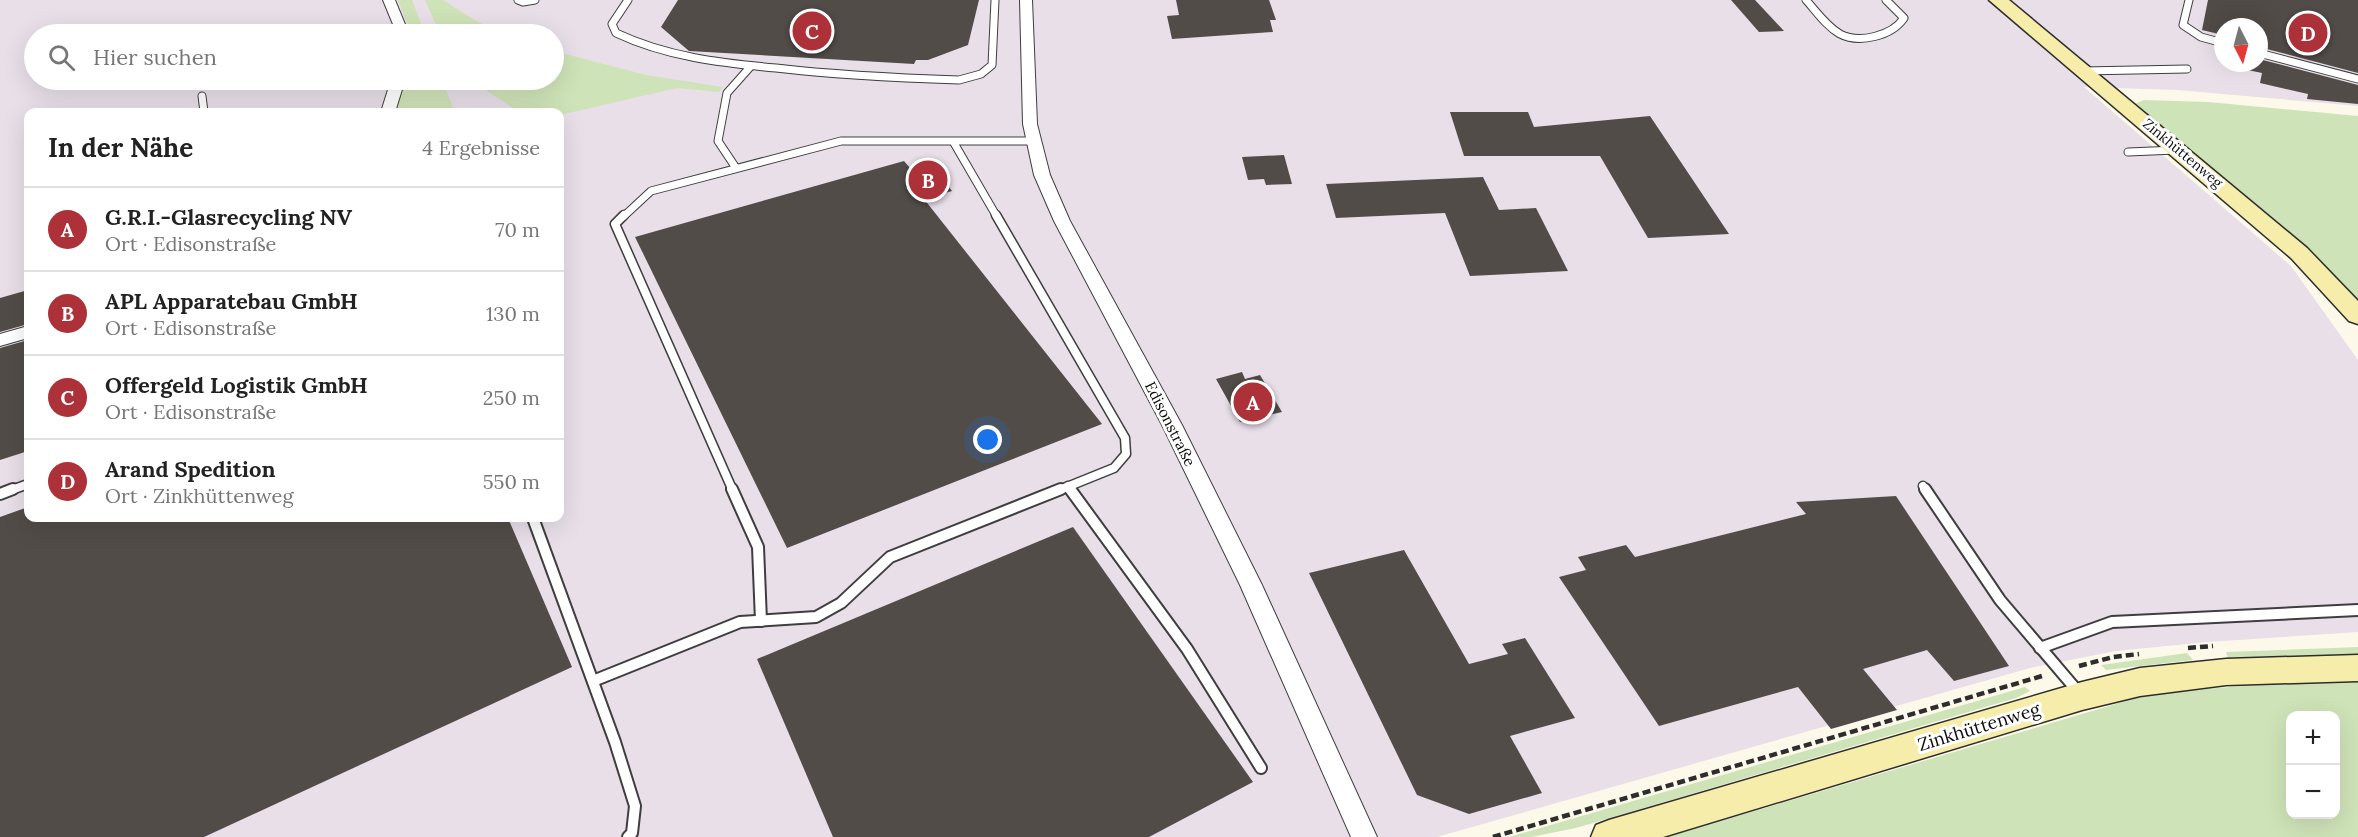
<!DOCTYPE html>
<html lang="de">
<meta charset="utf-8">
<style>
body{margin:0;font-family:Lora,serif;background:#f2f2f2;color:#222}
.controls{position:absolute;right:18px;bottom:18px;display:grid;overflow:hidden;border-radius:12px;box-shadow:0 6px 24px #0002}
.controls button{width:54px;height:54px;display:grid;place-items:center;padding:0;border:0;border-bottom:2px solid #e0e0e0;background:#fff;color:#222;font:30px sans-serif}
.compass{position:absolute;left:2214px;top:18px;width:54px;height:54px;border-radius:50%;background:#fff;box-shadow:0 6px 24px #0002;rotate:174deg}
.you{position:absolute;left:988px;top:440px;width:21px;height:21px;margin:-15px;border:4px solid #fff;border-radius:50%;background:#1a73e8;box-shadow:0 0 0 9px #1a73e833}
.badge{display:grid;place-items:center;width:39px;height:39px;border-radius:50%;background:#ac3139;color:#fff;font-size:20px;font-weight:700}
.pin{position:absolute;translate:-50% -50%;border:3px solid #fff;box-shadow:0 2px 6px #0006}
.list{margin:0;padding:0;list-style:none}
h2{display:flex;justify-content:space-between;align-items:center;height:78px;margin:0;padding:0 24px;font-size:26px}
h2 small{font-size:20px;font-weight:400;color:#767676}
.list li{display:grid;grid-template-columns:39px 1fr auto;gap:18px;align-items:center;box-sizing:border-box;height:84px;padding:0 24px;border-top:2px solid #e0e0e0}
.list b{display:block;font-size:22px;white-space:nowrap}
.list p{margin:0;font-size:20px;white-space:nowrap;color:#767676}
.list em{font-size:20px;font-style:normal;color:#767676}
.icon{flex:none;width:33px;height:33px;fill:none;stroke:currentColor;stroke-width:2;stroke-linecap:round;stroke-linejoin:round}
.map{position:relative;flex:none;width:2358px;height:837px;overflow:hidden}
.search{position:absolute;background:#fff;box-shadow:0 6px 24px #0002;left:24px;top:24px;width:540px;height:66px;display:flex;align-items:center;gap:15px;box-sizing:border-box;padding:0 21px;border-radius:33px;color:#767676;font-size:22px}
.panel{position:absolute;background:#fff;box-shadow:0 6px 24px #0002;left:24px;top:108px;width:540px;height:414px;border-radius:12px}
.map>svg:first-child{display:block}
.industrial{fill:#e8dfe9;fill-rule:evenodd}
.green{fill:#cfe3b8;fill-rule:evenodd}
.building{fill:#524c48}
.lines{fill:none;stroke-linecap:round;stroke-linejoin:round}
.lane-far2-casing{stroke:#3e3e3e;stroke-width:9}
.lane-far1-casing{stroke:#3e3e3e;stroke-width:11}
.lane-casing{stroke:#3e3e3e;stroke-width:14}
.street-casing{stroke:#3e3e3e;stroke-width:2}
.secondary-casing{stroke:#2d2d2d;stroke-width:3}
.path{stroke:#2d2d2d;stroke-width:4.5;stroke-dasharray:8 4;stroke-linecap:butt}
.lane-far2{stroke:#fff;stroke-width:7}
.lane-far1{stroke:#fff;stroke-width:8}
.lane{stroke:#fff;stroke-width:10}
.street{fill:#fff;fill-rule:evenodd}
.secondary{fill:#f7edab;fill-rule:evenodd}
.labels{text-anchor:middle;stroke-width:6;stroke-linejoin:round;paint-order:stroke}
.far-street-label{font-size:14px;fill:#0b0b0b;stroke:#fff}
.street-label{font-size:15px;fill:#0b0b0b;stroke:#fff}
.near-street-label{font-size:18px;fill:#0b0b0b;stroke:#fff}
</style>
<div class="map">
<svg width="2358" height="837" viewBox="0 0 2358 837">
<rect width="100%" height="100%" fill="#fdf9ea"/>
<path class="industrial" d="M0,0H2358V106L2177,90L2084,87L2291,266L2358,360V632L2207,642L2116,651L2030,668L1437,837H0ZM2223,27H2259V63H2223ZM34,34H554V80H34ZM28,112H560V518H28Z"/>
<g class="green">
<path d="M398,0H412L425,34H411Z"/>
<path d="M425,0H443L476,21L508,34H440Z"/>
<path d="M554,51L646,75L723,87L719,92L677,88L560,115V112H519L471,80H554Z"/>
<path d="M405,80H442L455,112H395Z"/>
<path d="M2144,100L2208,102L2358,116V303L2317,258L2134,104Z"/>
<path d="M2358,647V655L2228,659L2226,652Z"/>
<path d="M2187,653L2193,660L2106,670L2101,665Z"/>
<path d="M2358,681V837H1667L2136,698C2210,686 2283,683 2358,681ZM2290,716H2336V814H2290Z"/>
<path d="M2025,687L2030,691L2016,698L1576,828L1531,837H1509Z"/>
</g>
<g class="building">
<path d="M678,0H979L968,45L928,60H916L914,64L689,51L661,27Z"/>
<path d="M1176,0H1269L1276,20H1270L1273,32L1172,39L1167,16L1179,15Z"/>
<path d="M1731,0H1755L1784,31L1759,32Z"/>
<path d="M2208,0H2358V73L2259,47V27H2223V35L2202,30Z"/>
<path d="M2259,59L2358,85V104L2307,99L2308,94L2260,83L2262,73L2233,67L2234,63H2259Z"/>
<path d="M1450,112H1528L1534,127L1650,116L1729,234L1648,238L1600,156H1464Z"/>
<path d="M1284,155L1292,184L1266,185L1264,179L1248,180L1242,157Z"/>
<path d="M904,161L910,168L929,162L952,191L924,199L1102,424L787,548L635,237Z"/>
<path d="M1483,177L1499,210L1536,208L1568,271L1470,276L1445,213L1336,218L1326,184Z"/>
<path d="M28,290V324L0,332V298Z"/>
<path d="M28,340V451L0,460V348Z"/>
<path d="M1242,372L1245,379L1260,375L1282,412L1240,422L1216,379Z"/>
<path d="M1896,496L2009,666L1954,681L1927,650L1863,669L1897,710L1831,729L1798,687L1659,726L1559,577L1586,570L1578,557L1626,545L1635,557L1806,514L1796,502Z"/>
<path d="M28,507V518H508L572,667L204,837H0V517Z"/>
<path d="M1073,527L1253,782L1149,837H833L757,659Z"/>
<path d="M1404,550L1469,664L1508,654L1502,644L1525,638L1575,718L1510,736L1542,793L1469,814L1417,795L1309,573Z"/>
</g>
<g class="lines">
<defs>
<g id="lane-far2">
<path d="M518,0L523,2L535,0"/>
<path d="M628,0L612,24L616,33C667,57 721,63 776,68C837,75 898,78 959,80L981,74L992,65L995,0"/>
<path d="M1806,0C1816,11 1826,26 1840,34C1859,44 1892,36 1904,18L1886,0"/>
<path d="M2189,0L2183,25L2201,37L2223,43"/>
<path d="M2259,53L2358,79"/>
<path d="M2083,71L2187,69"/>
<path d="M202,96L204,112"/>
<path d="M954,143L997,217"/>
<path d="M2128,152L2176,150"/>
<path d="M736,168L718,141L727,93L751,66"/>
<path d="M623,217L651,191L841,141H1033"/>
</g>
<g id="lane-far1">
<path d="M624,215L615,224L733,491"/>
<path d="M996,215L1125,438L1126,454L1114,468L1057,491"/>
<path d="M1068,486L1071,491"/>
<path d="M1923,486L1926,491"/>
<path d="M9,491L28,484"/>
</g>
<g id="lane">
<path d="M732,489L758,547L761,621"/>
<path d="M1070,489L1187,649L1261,768"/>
<path d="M1925,489L2000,600L2080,694"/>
<path d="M0,494L13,489"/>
<path d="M533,518L615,742L635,806L632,833L628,837"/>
<path d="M2040,648L2112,622L2358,610"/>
<path d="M593,681L740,622L816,617L841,603L890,557L1061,489"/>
</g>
<g id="street">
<path d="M383,0H395L409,34H397Z"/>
<path d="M1020,0H1032L1037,124L1050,175L1070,221L1182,425L1262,585L1377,837H1351L1240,585L1162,425L1054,221L1034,175L1023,124Z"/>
<path d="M391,80H405L395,112H381Z"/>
<path d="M28,326V338L0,346V334Z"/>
</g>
<g id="secondary">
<path d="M1989,0H2009L2307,248L2358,301V324L2349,321L2291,258Z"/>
<path d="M2358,655V681L2226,685L2140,696L2082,710L1663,837H1591L1596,825L1609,820L2082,682L2140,668L2226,659Z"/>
</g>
</defs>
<use href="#lane-far2" class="lane-far2-casing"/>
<use href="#lane-far1" class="lane-far1-casing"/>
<use href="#lane" class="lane-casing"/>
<use href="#street" class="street-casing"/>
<use href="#secondary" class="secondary-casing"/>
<g class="path">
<path d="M2188,648L2213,646"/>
<path d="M2079,666L2113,657L2139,654"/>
<path d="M1493,837L2042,676"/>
</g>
<use href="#lane-far2" class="lane-far2"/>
<use href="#lane-far1" class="lane-far1"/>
<use href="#lane" class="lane"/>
<use href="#street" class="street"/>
<use href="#secondary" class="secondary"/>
</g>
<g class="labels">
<g class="far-street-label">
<text transform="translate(2183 153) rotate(40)" y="5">Zinkhüttenweg</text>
</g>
<g class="street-label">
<text transform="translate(1170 424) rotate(63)" y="5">Edisonstraße</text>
</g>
<g class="near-street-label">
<text transform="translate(1979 727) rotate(-17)" y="6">Zinkhüttenweg</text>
</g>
</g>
</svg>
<div class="controls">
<button>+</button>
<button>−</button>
</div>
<svg class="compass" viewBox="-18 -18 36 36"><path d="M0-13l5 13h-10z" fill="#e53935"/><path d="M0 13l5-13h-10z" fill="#767676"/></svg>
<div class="you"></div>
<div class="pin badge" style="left:1253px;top:402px">A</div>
<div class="pin badge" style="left:928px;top:180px">B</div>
<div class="pin badge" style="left:812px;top:31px">C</div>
<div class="pin badge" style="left:2308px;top:33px">D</div>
<div class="search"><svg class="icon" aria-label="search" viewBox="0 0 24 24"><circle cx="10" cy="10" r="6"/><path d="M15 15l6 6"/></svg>Hier suchen</div>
<section class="panel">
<h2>In der Nähe<small>4 Ergebnisse</small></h2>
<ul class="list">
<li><span class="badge">A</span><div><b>G.R.I.-Glasrecycling NV</b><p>Ort · Edisonstraße</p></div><em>70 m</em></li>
<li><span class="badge">B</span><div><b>APL Apparatebau GmbH</b><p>Ort · Edisonstraße</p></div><em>130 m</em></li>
<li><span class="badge">C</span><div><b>Offergeld Logistik GmbH</b><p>Ort · Edisonstraße</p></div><em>250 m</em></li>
<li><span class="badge">D</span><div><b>Arand Spedition</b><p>Ort · Zinkhüttenweg</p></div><em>550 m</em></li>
</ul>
</section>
</div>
